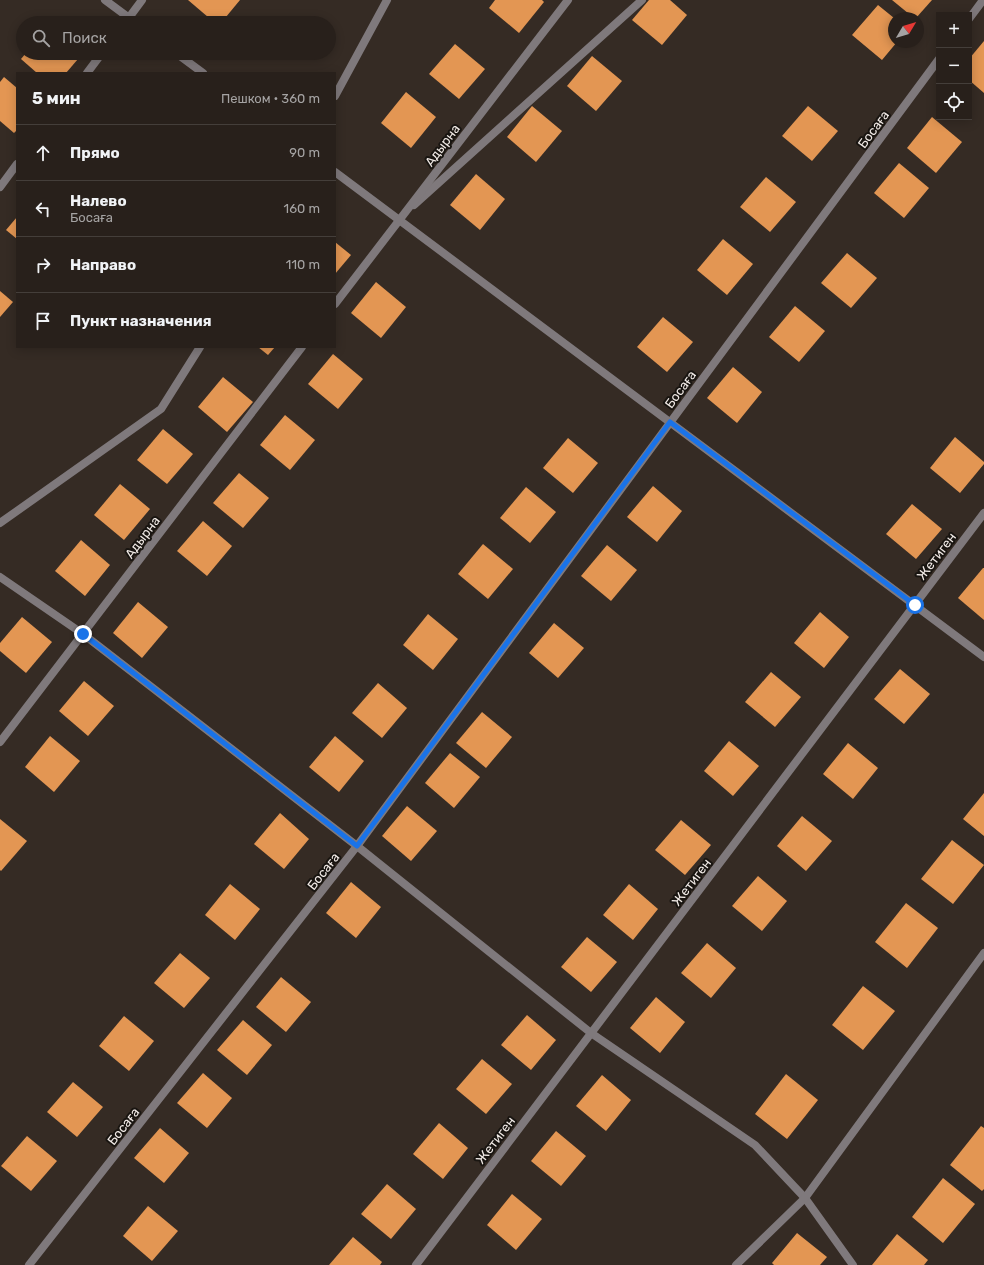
<!DOCTYPE html>
<html lang="ru">
<meta charset="utf-8">
<style>
body{margin:0;font-family:Rubik,sans-serif;background:#302824;color:#f1f3f6}
.controls{position:absolute;right:12px;top:12px;display:grid;overflow:hidden;border-radius:0px;box-shadow:0 2px 10px #0003}
.controls button{width:36px;height:36px;display:grid;place-items:center;padding:0;border:0;border-bottom:1px solid #443e3a;background:#28201b;color:#f1f3f6;font:20px sans-serif}
.compass{position:absolute;left:888px;top:12px;width:36px;height:36px;border-radius:50%;background:#28201b;box-shadow:0 2px 10px #0003;rotate:52deg}
.stop{position:absolute;width:12px;height:12px;margin:-9px;border:3px solid #1a73e8;border-radius:50%;background:#fff}
.stop.end{background:#1a73e8;border-color:#fff;box-shadow:0 1px 4px #0008}
.list{margin:0;padding:0;list-style:none}
h2{display:flex;justify-content:space-between;align-items:center;height:52px;margin:0;padding:0 16px;font-size:17px}
h2 small{font-size:13px;font-weight:400;color:#a5a3a3}
.list li{display:grid;grid-template-columns:26px 1fr auto;gap:12px;align-items:center;box-sizing:border-box;height:56px;padding:0 16px;border-top:1px solid #443e3a}
.list b{display:block;font-size:15px;white-space:nowrap}
.list p{margin:0;font-size:13px;white-space:nowrap;color:#a5a3a3}
.list em{font-size:13px;font-style:normal;color:#a5a3a3}
.icon{flex:none;width:22px;height:22px;fill:none;stroke:currentColor;stroke-width:2;stroke-linecap:round;stroke-linejoin:round}
.map{position:relative;flex:none;width:984px;height:1265px;overflow:hidden}
.search{position:absolute;background:#28201b;box-shadow:0 2px 10px #0003;left:16px;top:16px;width:320px;height:44px;display:flex;align-items:center;gap:10px;box-sizing:border-box;padding:0 14px;border-radius:22px;color:#a5a3a3;font-size:15px}
.panel{position:absolute;background:#28201b;box-shadow:0 2px 10px #0003;left:16px;top:72px;width:320px;height:276px;border-radius:0px}
.map>svg:first-child{display:block}
.building{fill:#e39653}
.lines{fill:none;stroke-linecap:round;stroke-linejoin:round}
.service{stroke:#7f797c;stroke-width:8}
.minor{stroke:#7f797c;stroke-width:8}
.route{stroke:#1a73e8;stroke-width:5}
.labels{text-anchor:middle;stroke-width:4;stroke-linejoin:round;paint-order:stroke}
.street-label{font-size:13px;fill:#f2ebe7;stroke:#191511}
</style>
<div class="map">
<svg width="984" height="1265" viewBox="0 0 984 1265">
<rect width="100%" height="100%" fill="#352b24"/>
<g class="building">
<path d="M188,0H240L221,23H215Z"/>
<path d="M495,0H542L544,2L519,33L489,8Z"/>
<path d="M649,0H670L687,15L662,45L632,20Z"/>
<path d="M892,0H932L916,18H914Z"/>
<path d="M878,5L894,18V42H897L882,60L852,35Z"/>
<path d="M984,41V93L969,80V59Z"/>
<path d="M455,44L485,69L459,99L429,74Z"/>
<path d="M26,53H70L78,59L66,73H37L21,59Z"/>
<path d="M592,56L622,81L596,111L567,86Z"/>
<path d="M4,77L17,88V130L14,133L0,121V82Z"/>
<path d="M406,92L436,117L411,148L381,123Z"/>
<path d="M532,106L562,131L536,162L507,137Z"/>
<path d="M808,106L838,131L812,161L782,136Z"/>
<path d="M932,117L962,142L936,173L907,148Z"/>
<path d="M899,163L929,188L904,218L874,193Z"/>
<path d="M476,174L505,199L480,230L450,205Z"/>
<path d="M766,177L796,202L770,232L740,207Z"/>
<path d="M17,217V239L6,230Z"/>
<path d="M723,239L753,264L727,295L697,270Z"/>
<path d="M335,242L351,255L335,274Z"/>
<path d="M847,253L877,278L851,308L821,283Z"/>
<path d="M376,282L406,307L381,338L351,313Z"/>
<path d="M0,291L13,302L0,317Z"/>
<path d="M795,306L825,331L799,362L769,337Z"/>
<path d="M663,317L693,342L667,372L637,347Z"/>
<path d="M258,347H275L268,355Z"/>
<path d="M333,354L363,379L338,409L308,384Z"/>
<path d="M733,367L762,392L737,423L707,398Z"/>
<path d="M223,377L253,402L227,432L198,407Z"/>
<path d="M285,415L315,440L290,470L260,445Z"/>
<path d="M163,429L193,454L167,484L137,460Z"/>
<path d="M955,437L984,462V464L960,493L930,468Z"/>
<path d="M568,438L598,463L573,493L543,468Z"/>
<path d="M239,473L269,498L243,528L213,503Z"/>
<path d="M120,484L150,509L124,540L94,515Z"/>
<path d="M653,486L682,511L657,542L627,517Z"/>
<path d="M526,487L556,512L530,543L500,518Z"/>
<path d="M912,504L942,529L916,559L886,534Z"/>
<path d="M203,521L232,546L207,576L177,551Z"/>
<path d="M81,540L110,565L85,596L55,571Z"/>
<path d="M483,544L513,569L488,599L458,574Z"/>
<path d="M607,545L637,570L611,601L581,576Z"/>
<path d="M983,568H984V620L958,598Z"/>
<path d="M138,602L168,627L142,658L113,633Z"/>
<path d="M820,612L849,637L824,668L794,643Z"/>
<path d="M428,614L458,639L433,670L403,645Z"/>
<path d="M22,617L52,642L26,673L0,651V643Z"/>
<path d="M554,623L584,648L558,678L529,653Z"/>
<path d="M900,669L930,694L904,724L874,699Z"/>
<path d="M771,672L801,697L775,727L745,702Z"/>
<path d="M84,681L114,706L88,736L59,711Z"/>
<path d="M378,683L407,708L382,738L352,713Z"/>
<path d="M482,712L512,737L486,768L456,743Z"/>
<path d="M50,736L80,761L54,792L25,767Z"/>
<path d="M335,736L364,761L339,792L309,767Z"/>
<path d="M729,741L759,766L733,796L704,771Z"/>
<path d="M848,743L878,768L853,799L823,774Z"/>
<path d="M450,753L480,777L454,808L425,783Z"/>
<path d="M984,793V836L963,819Z"/>
<path d="M407,806L437,831L411,861L382,836Z"/>
<path d="M280,813L309,839L284,869L254,844Z"/>
<path d="M802,816L832,841L806,871L777,846Z"/>
<path d="M0,819L27,841L1,871L0,870Z"/>
<path d="M681,820L711,845L685,875L655,850Z"/>
<path d="M952,840L984,865L953,904L921,879Z"/>
<path d="M758,876L787,901L762,931L732,906Z"/>
<path d="M351,882L381,907L356,938L326,913Z"/>
<path d="M230,884L260,909L235,940L205,915Z"/>
<path d="M629,884L658,909L633,940L603,915Z"/>
<path d="M906,903L938,928L907,968L875,942Z"/>
<path d="M587,937L617,962L591,992L561,967Z"/>
<path d="M707,943L736,968L711,998L681,973Z"/>
<path d="M180,953L210,978L184,1008L154,983Z"/>
<path d="M281,977L311,1002L286,1032L256,1007Z"/>
<path d="M863,986L895,1011L863,1050L832,1025Z"/>
<path d="M656,997L685,1022L660,1053L630,1028Z"/>
<path d="M527,1015L556,1040L531,1070L501,1045Z"/>
<path d="M124,1016L154,1041L129,1071L99,1046Z"/>
<path d="M243,1020L272,1045L247,1075L217,1050Z"/>
<path d="M482,1059L512,1084L486,1114L456,1089Z"/>
<path d="M203,1073L232,1098L207,1128L177,1103Z"/>
<path d="M786,1074L818,1100L787,1139L755,1114Z"/>
<path d="M602,1075L631,1100L606,1131L576,1106Z"/>
<path d="M73,1082L103,1107L77,1137L47,1112Z"/>
<path d="M439,1123L468,1148L443,1179L413,1154Z"/>
<path d="M981,1126L984,1128V1189L982,1191L950,1165Z"/>
<path d="M160,1128L189,1153L164,1183L134,1158Z"/>
<path d="M556,1131L586,1156L561,1186L531,1161Z"/>
<path d="M27,1136L57,1161L31,1191L1,1166Z"/>
<path d="M943,1178L975,1204L943,1243L912,1217Z"/>
<path d="M387,1184L416,1209L391,1239L361,1214Z"/>
<path d="M512,1194L542,1219L516,1250L487,1225Z"/>
<path d="M148,1206L178,1231L152,1261L123,1236Z"/>
<path d="M797,1233L827,1257L820,1265H774L772,1263Z"/>
<path d="M897,1234L928,1260L924,1265H872Z"/>
<path d="M353,1237L382,1262L380,1265H329Z"/>
</g>
<g class="lines">
<g class="service">
<path d="M335,96L387,0"/>
<path d="M414,205L642,0"/>
<path d="M0,523L161,409L200,347"/>
<path d="M0,577L83,634L357,846L591,1033L755,1145L805,1198L853,1265"/>
<path d="M736,1265L805,1198L984,953"/>
</g>
<g class="minor">
<path d="M105,0L136,23"/>
<path d="M969,19L983,0"/>
<path d="M125,23L142,0"/>
<path d="M176,53L203,73"/>
<path d="M87,73L102,53"/>
<path d="M335,172L984,657"/>
<path d="M0,187L17,164"/>
<path d="M335,304L568,0"/>
<path d="M0,742L302,347"/>
<path d="M29,1265L357,846L939,59"/>
<path d="M416,1265L984,513"/>
</g>
</g>
<g class="lines">
<path class="route" d="M83,634L357,846L670,422L915,605"/>
</g>
<g class="labels">
<g class="street-label">
<text transform="translate(873 129) rotate(-54)" y="5">Босаға</text>
<text transform="translate(442 145) rotate(-53)" y="5">Адырна</text>
<text transform="translate(680 389) rotate(-54)" y="5">Босаға</text>
<text transform="translate(142 537) rotate(-53)" y="5">Адырна</text>
<text transform="translate(936 556) rotate(-53)" y="5">Жетиген</text>
<text transform="translate(323 871) rotate(-52)" y="5">Босаға</text>
<text transform="translate(691 882) rotate(-53)" y="5">Жетиген</text>
<text transform="translate(123 1126) rotate(-52)" y="5">Босаға</text>
<text transform="translate(495 1140) rotate(-53)" y="5">Жетиген</text>
</g>
</g>
</svg>
<div class="controls">
<button>+</button>
<button>−</button>
<button><svg class="icon" aria-label="locate" viewBox="0 0 24 24"><circle cx="12" cy="12" r="6"/><path d="M12 2v4M12 18v4M2 12h4M18 12h4"/></svg></button>
</div>
<svg class="compass" viewBox="-18 -18 36 36"><path d="M0-13l5 13h-10z" fill="#e53935"/><path d="M0 13l5-13h-10z" fill="#a5a3a3"/></svg>
<div class="stop" style="left:915px;top:605px"></div>
<div class="stop end" style="left:83px;top:634px"></div>
<div class="search"><svg class="icon" aria-label="search" viewBox="0 0 24 24"><circle cx="10" cy="10" r="6"/><path d="M15 15l6 6"/></svg>Поиск</div>
<section class="panel">
<h2>5 мин<small>Пешком · 360 m</small></h2>
<ul class="list">
<li><svg class="icon" aria-label="ahead" viewBox="0 0 24 24"><path d="M12 20V5M6 11l6-6 6 6"/></svg><div><b>Прямо</b></div><em>90 m</em></li>
<li><svg class="icon" aria-label="left" viewBox="0 0 24 24"><path d="M17 20v-9H6M10 6l-5 5 5 5"/></svg><div><b>Налево</b><p>Босаға</p></div><em>160 m</em></li>
<li><svg class="icon" aria-label="right" viewBox="0 0 24 24"><path d="M7 20v-9h11M14 6l5 5-5 5"/></svg><div><b>Направо</b></div><em>110 m</em></li>
<li><svg class="icon" aria-label="arrive" viewBox="0 0 24 24"><path d="M6 21V4h12l-3 4 3 4H6"/></svg><div><b>Пункт назначения</b></div></li>
</ul>
</section>
</div>
